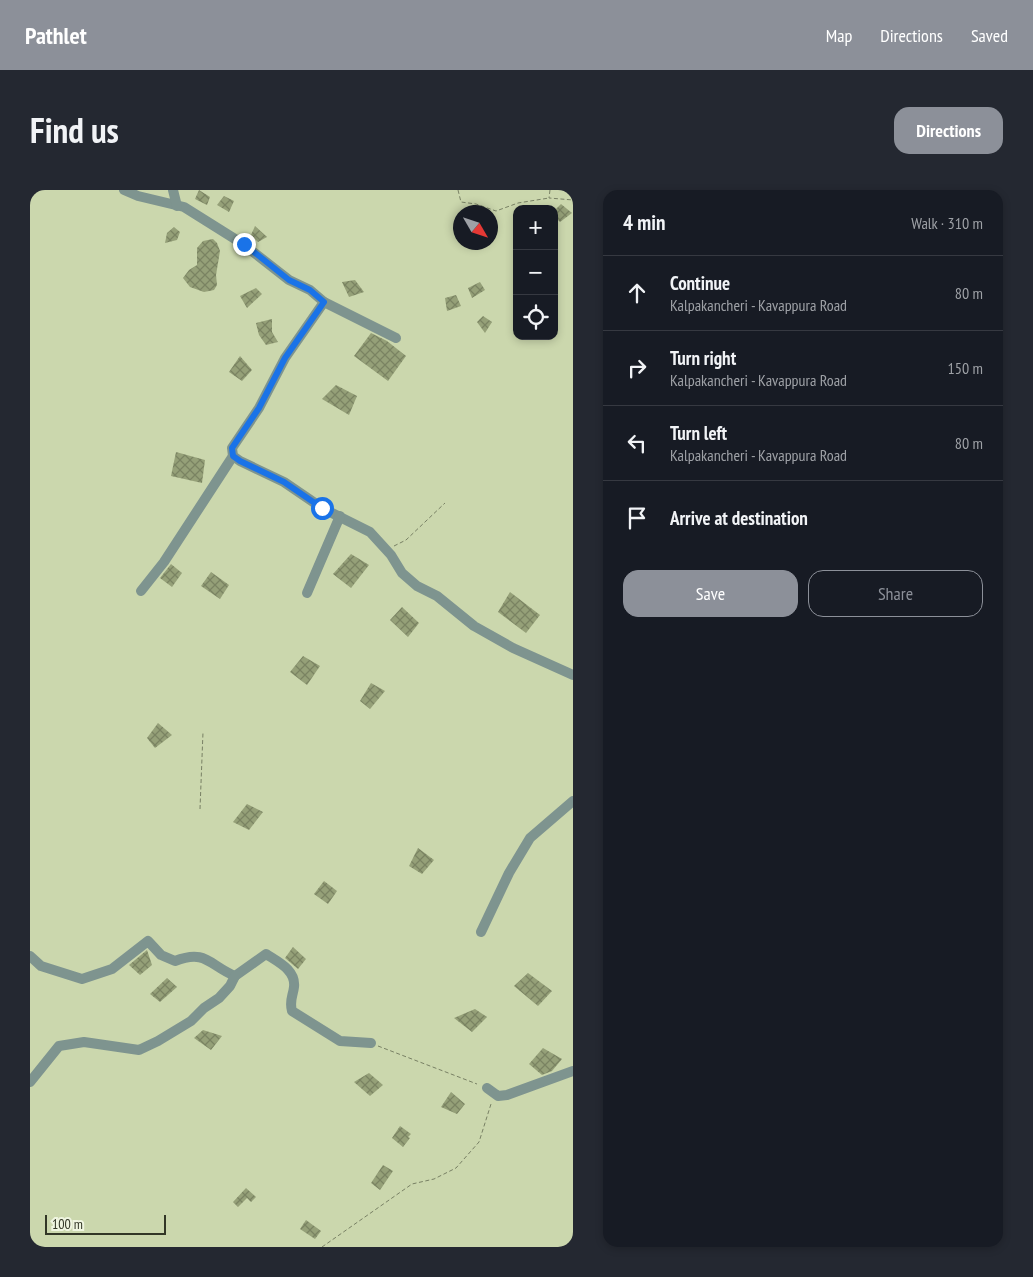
<!DOCTYPE html>
<meta charset="utf-8">
<style>
body{margin:0;font-family:"PT Sans Narrow",sans-serif;background:#242831;color:#f1f3f6}
.controls{position:absolute;right:15px;top:15px;display:grid;overflow:hidden;border-radius:10px;box-shadow:0 2px 8px #0003}
.controls button{width:45px;height:45px;display:grid;place-items:center;padding:0;border:0;border-bottom:1px solid #363941;background:#171b24;color:#f1f3f6;font:25px sans-serif}
.compass{position:absolute;left:423px;top:15px;width:45px;height:45px;border-radius:50%;background:#171b24;box-shadow:0 2px 8px #0003;rotate:129deg}
.scale{position:absolute;left:15px;bottom:12px;width:121px;box-sizing:border-box;padding-left:5px;border:2px solid #323626;border-top:0;font-size:14px;line-height:18px;white-space:nowrap;color:#323626;-webkit-text-stroke:4px #eff5e0;paint-order:stroke}
.stop{position:absolute;width:15px;height:15px;margin:-11px;border:4px solid #1a73e8;border-radius:50%;background:#fff}
.stop.end{background:#1a73e8;border-color:#fff;box-shadow:0 1px 5px #0008}
.list{margin:0;padding:0;list-style:none}
h2{display:flex;justify-content:space-between;align-items:center;height:65px;margin:0;padding:0 20px;font-size:21px}
h2 small{font-size:16px;font-weight:400;color:#9ea1a6}
.list li{display:grid;grid-template-columns:32px 1fr auto;gap:15px;align-items:center;box-sizing:border-box;height:75px;padding:0 20px;border-top:1px solid #363941}
.list b{display:block;font-size:19px;white-space:nowrap}
.list p{margin:0;font-size:16px;white-space:nowrap;color:#9ea1a6}
.list em{font-size:16px;font-style:normal;color:#9ea1a6}
.actions{display:flex;gap:10px;padding:15px 20px}
.actions a{flex:1;padding:11px 0;border:1px solid #8c9099;border-radius:15px;text-align:center;font-size:18px;color:#8c9099}
.actions .main{background:#8c9099;color:#fff}
.icon{flex:none;width:28px;height:28px;fill:none;stroke:currentColor;stroke-width:2;stroke-linecap:round;stroke-linejoin:round}
.map{position:relative;flex:none;width:543px;height:1057px;overflow:hidden;border-radius:15px}
header{display:flex;align-items:center;gap:30px;box-sizing:border-box;height:70px;padding:0 25px;background:#8c9099;color:#fff}
header strong{font-size:24px}
nav{display:flex;gap:28px;margin-inline-start:auto;font-size:18px}
.intro{display:flex;align-items:center;justify-content:space-between;box-sizing:border-box;height:120px;padding:0 30px}
h1{margin:0;font-size:35px}
.button{padding:12px 22px;border-radius:15px;background:#8c9099;color:#fff;font-size:18px;font-weight:700}
main{display:flex;gap:30px;padding:0 30px}
aside{flex:1;background:#171b24;border-radius:15px;box-shadow:0 2px 8px #0003}
.map>svg:first-child{display:block}
.building{fill:url(#building-cross-hatch)}
.lines{fill:none;stroke-linecap:round;stroke-linejoin:round}
.path{stroke:#788064;stroke-width:1;stroke-dasharray:4 2.5;stroke-linecap:butt}
.street{stroke:#7e948f;stroke-width:10}
.route{stroke:#1a73e8;stroke-width:6}
</style>
<header>
<strong>Pathlet</strong>
<nav><a>Map</a><a>Directions</a><a>Saved</a></nav>
</header>
<div class="intro"><h1>Find us</h1><a class="button">Directions</a></div>
<main>
<div class="map">
<svg width="543" height="1057" viewBox="0 0 543 1057">
<defs>
<pattern id="building-cross-hatch" width="8" height="8" patternUnits="userSpaceOnUse" patternTransform="scale(1.25)"><rect width="8" height="8" fill="#95a078"/><path d="M0 0l8 8M0 8l8-8" fill="none" stroke="#7a8362"/></pattern>
</defs>
<rect width="100%" height="100%" fill="#cbd7ad"/>
<g class="building">
<path d="M169,0L180,7L177,15L165,9Z"/>
<path d="M194,6L204,11L199,22L187,15Z"/>
<path d="M531,14L542,23L530,32L524,26V21Z"/>
<path d="M225,36L237,47L228,52L221,45Z"/>
<path d="M144,37L150,42L147,50L135,53L137,43Z"/>
<path d="M183,49L187,53L190,61L186,85L187,95L184,100L174,102L160,97L153,88L159,80L167,75V58L173,51Z"/>
<path d="M325,90L334,102L319,107L312,92Z"/>
<path d="M450,92L455,100L442,108L438,98Z"/>
<path d="M226,98L232,104L217,118L210,106Z"/>
<path d="M426,105L431,116L417,121L415,108Z"/>
<path d="M453,126L462,132L455,143L447,132Z"/>
<path d="M242,129V142L248,152L236,155L229,145L226,133Z"/>
<path d="M341,143L357,151L376,166L358,191L324,166Z"/>
<path d="M210,166L222,180L212,191L199,182Z"/>
<path d="M306,195L327,206L319,225L292,209Z"/>
<path d="M146,262L175,270L172,293L141,286Z"/>
<path d="M321,364L339,375L321,398L303,384Z"/>
<path d="M141,374L152,383L142,397L130,388Z"/>
<path d="M181,382L199,395L190,409L171,396Z"/>
<path d="M480,402L510,425L496,443L468,422Z"/>
<path d="M372,417L389,433L378,447L360,430Z"/>
<path d="M273,466L290,476L277,495L260,482Z"/>
<path d="M341,493L355,501L340,519L330,511Z"/>
<path d="M128,533L142,545L125,558L117,548Z"/>
<path d="M217,614L233,622L219,640L203,632Z"/>
<path d="M388,658L404,670L392,684L379,676Z"/>
<path d="M294,691L307,701L298,714L284,704Z"/>
<path d="M263,757L276,769L268,779L255,768Z"/>
<path d="M117,760L122,775L110,785L99,775Z"/>
<path d="M498,783L522,801L508,816L484,796Z"/>
<path d="M137,788L147,797L130,812L120,804Z"/>
<path d="M445,819L457,827L442,842L424,828Z"/>
<path d="M173,840L192,846L181,860L164,848Z"/>
<path d="M513,858L532,869L522,881L512,885L499,874Z"/>
<path d="M339,883L353,895L340,906L324,892Z"/>
<path d="M421,902L435,914L427,924L411,917Z"/>
<path d="M370,936L381,944L378,947L380,948L373,957L362,948Z"/>
<path d="M353,975L363,981L350,1000L341,993Z"/>
<path d="M216,998L226,1007L221,1012L217,1008L208,1017L203,1012Z"/>
<path d="M276,1030L291,1041L285,1049L270,1039Z"/>
</g>
<g class="lines">
<g class="path">
<path d="M428,0L431,12L446,14L466,21L488,13L519,8"/>
<path d="M520,0L519,8L543,10"/>
<path d="M364,356L376,350L415,313"/>
<path d="M170,619L173,542"/>
<path d="M348,856L447,894"/>
<path d="M292,1057L382,994L404,989L426,978L449,952L461,914"/>
</g>
<g class="street">
<path d="M94,0L108,6L154,17L213,54L259,90L280,100L294,112L255,168L229,218L202,258L203,266L210,271L254,292L292,318L340,342L361,365L372,383L387,396L407,406L444,436L483,458L543,485"/>
<path d="M143,0L147,16"/>
<path d="M294,112L366,148"/>
<path d="M111,401L134,372L203,266"/>
<path d="M277,403L310,326"/>
<path d="M451,742L479,683L500,648L543,611"/>
<path d="M0,766L11,776L52,789L82,779L118,751L131,765L145,771C176,759 179,775 205,786"/>
<path d="M0,892L29,856L54,852L109,860L128,851L161,831L174,818L189,808L200,796L205,786L236,764C248,772 266,780 264,797C263,806 259,811 262,821L310,851L341,853"/>
<path d="M457,898L468,906L477,905L543,881"/>
</g>
</g>
<g class="lines">
<path class="route" d="M214,54L259,90L280,100L294,112L255,168L229,218L202,258L203,266L210,271L254,292L292,318"/>
</g>
</svg>
<div class="controls">
<button>+</button>
<button>−</button>
<button><svg class="icon" aria-label="locate" viewBox="0 0 24 24"><circle cx="12" cy="12" r="6"/><path d="M12 2v4M12 18v4M2 12h4M18 12h4"/></svg></button>
</div>
<svg class="compass" viewBox="-18 -18 36 36"><path d="M0-13l5 13h-10z" fill="#e53935"/><path d="M0 13l5-13h-10z" fill="#9ea1a6"/></svg>
<div class="scale">100 m</div>
<div class="stop" style="left:292px;top:318px"></div>
<div class="stop end" style="left:214px;top:54px"></div>
</div>
<aside>
<h2>4 min<small>Walk · 310 m</small></h2>
<ul class="list">
<li><svg class="icon" aria-label="ahead" viewBox="0 0 24 24"><path d="M12 20V5M6 11l6-6 6 6"/></svg><div><b>Continue</b><p>Kalpakancheri - Kavappura Road</p></div><em>80 m</em></li>
<li><svg class="icon" aria-label="right" viewBox="0 0 24 24"><path d="M7 20v-9h11M14 6l5 5-5 5"/></svg><div><b>Turn right</b><p>Kalpakancheri - Kavappura Road</p></div><em>150 m</em></li>
<li><svg class="icon" aria-label="left" viewBox="0 0 24 24"><path d="M17 20v-9H6M10 6l-5 5 5 5"/></svg><div><b>Turn left</b><p>Kalpakancheri - Kavappura Road</p></div><em>80 m</em></li>
<li><svg class="icon" aria-label="arrive" viewBox="0 0 24 24"><path d="M6 21V4h12l-3 4 3 4H6"/></svg><div><b>Arrive at destination</b></div></li>
</ul>
<div class="actions"><a class="main">Save</a><a>Share</a></div>
</aside>
</main>
